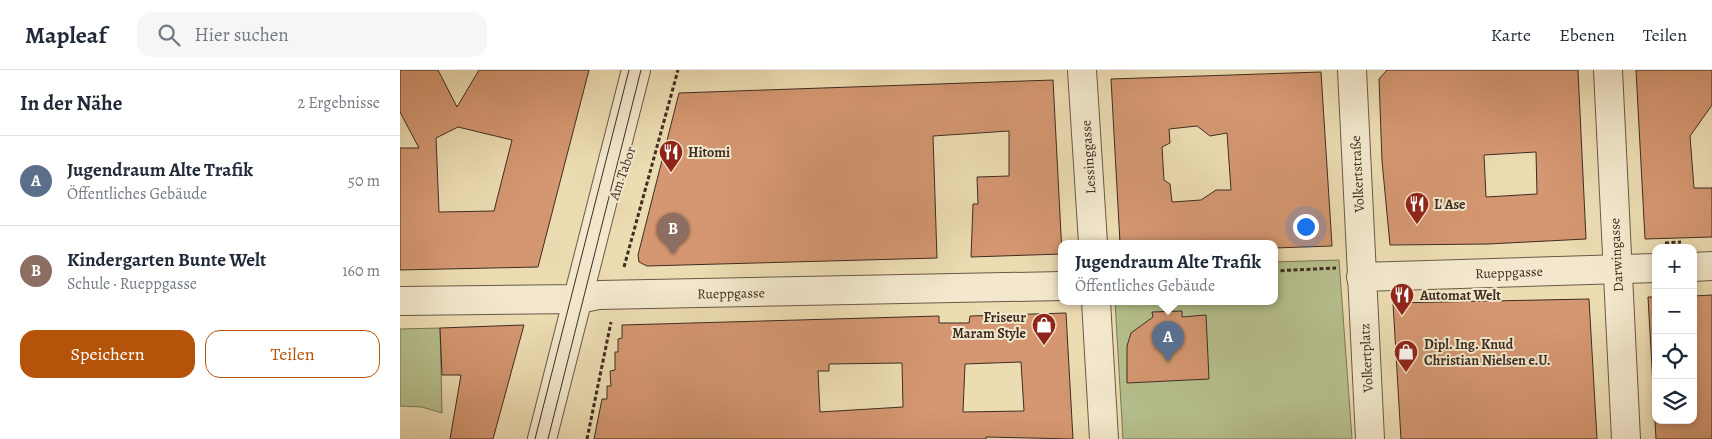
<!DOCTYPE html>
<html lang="de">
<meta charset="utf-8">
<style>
body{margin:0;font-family:Alegreya,serif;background:#f6f6f7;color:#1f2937}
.controls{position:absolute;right:15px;bottom:15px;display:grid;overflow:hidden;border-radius:10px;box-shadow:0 2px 8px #0003}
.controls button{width:45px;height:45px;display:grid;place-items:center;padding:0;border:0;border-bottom:1px solid #e0e1e3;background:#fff;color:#1f2937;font:25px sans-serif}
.you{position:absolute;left:905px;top:156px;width:18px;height:18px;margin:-12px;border:4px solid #fff;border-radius:50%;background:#1a73e8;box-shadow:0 0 0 8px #1a73e833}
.badge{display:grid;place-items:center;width:32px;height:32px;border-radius:50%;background:#b45309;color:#fff;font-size:16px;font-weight:700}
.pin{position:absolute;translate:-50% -41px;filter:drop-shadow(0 1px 2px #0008)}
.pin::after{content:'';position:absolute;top:26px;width:18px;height:15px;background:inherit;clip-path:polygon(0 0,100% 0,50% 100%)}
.popup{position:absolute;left:658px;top:170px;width:220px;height:65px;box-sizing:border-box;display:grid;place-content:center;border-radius:10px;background:#fff;filter:drop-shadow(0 1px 4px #0005);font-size:16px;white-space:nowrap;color:#747a83}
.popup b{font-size:19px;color:#1f2937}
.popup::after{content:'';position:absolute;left:50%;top:100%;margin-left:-10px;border:10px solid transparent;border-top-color:#fff}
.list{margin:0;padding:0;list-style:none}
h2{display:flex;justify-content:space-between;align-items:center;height:65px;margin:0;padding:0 20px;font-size:21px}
h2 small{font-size:16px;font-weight:400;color:#747a83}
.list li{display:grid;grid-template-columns:32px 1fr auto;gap:15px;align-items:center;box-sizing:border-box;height:90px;padding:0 20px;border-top:1px solid #e0e1e3}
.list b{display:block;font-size:19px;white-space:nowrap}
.list p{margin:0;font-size:16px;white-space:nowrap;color:#747a83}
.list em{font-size:16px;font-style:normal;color:#747a83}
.actions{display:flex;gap:10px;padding:15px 20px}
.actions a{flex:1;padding:11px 0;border:1px solid #b45309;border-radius:15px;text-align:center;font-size:18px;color:#b45309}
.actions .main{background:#b45309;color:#fff}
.icon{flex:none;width:28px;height:28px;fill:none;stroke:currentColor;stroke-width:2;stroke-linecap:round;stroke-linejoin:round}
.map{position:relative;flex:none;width:1312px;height:369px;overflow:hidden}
header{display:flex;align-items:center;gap:30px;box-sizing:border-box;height:70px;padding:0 25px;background:#fff;border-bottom:1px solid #e0e1e3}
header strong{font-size:24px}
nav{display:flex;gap:28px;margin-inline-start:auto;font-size:18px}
.search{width:350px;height:45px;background:#f6f6f7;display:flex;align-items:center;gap:12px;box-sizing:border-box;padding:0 18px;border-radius:15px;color:#747a83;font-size:19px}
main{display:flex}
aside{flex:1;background:#fff}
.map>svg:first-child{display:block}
.green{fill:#b6c08d;stroke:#7a7658}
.building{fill:#d49771;stroke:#3e2d22;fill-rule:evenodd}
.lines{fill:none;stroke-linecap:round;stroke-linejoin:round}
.minor-casing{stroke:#6a5946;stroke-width:30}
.path{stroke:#3e2d22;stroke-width:3;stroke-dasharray:4 2.5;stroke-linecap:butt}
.minor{stroke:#f3e8cd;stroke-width:28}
.tram{stroke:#3e2d22;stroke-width:1}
.labels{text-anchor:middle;stroke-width:4;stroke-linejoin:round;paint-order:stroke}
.poi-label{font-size:14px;font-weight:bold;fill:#3e2d22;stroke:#f3e8cd;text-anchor:start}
.street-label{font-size:14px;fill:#3e2d22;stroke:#f3e8cd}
</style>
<header>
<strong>Mapleaf</strong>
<div class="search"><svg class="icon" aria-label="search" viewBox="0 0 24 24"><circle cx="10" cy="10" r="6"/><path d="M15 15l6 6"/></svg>Hier suchen</div>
<nav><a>Karte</a><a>Ebenen</a><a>Teilen</a></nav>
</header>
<main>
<aside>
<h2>In der Nähe<small>2 Ergebnisse</small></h2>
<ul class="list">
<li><span class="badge" style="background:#5c6f8a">A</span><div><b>Jugendraum Alte Trafik</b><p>Öffentliches Gebäude</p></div><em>50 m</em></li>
<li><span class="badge" style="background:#8d6e63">B</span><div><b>Kindergarten Bunte Welt</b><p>Schule · Rueppgasse</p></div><em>160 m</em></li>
</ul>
<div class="actions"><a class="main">Speichern</a><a>Teilen</a></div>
</aside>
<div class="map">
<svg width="1312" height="369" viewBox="0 0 1312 369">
<rect width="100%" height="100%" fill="#ecdcb2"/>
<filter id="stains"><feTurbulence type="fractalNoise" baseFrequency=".004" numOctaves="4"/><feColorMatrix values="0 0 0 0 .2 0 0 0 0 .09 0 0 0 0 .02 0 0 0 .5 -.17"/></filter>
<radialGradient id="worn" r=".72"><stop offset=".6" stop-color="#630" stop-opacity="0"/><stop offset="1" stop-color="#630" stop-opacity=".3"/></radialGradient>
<g class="green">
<path d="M939,190L952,369H723L715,231H874V192Z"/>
<path d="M40,258L42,343L22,337L0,336V259Z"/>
</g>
<g class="building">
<path d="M0,0H38L57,37L79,0H189L138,197L0,200V78H19L0,42ZM58,57L112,70L94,141L39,142L36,68Z"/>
<path d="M987,0H1178L1186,169L1088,174L990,175L982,91L979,9ZM1136,82L1137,124L1086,127L1084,85Z"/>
<path d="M1236,0H1312V35L1290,66L1294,118H1312V167L1245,169Z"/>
<path d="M921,2L932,176L874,178V173H720L711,9ZM797,56L810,66L827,63L831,120H816L801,130L772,132L770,114L764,110L762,77L770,73L769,59Z"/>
<path d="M653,10L662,184L571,187L573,134H578L577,107L609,106V61L533,66L537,188L247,196L239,192L238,185L279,23Z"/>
<path d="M1312,225V369H1256L1248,227H1256V350H1293V226Z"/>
<path d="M1189,229L1197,369H1001L993,233Z"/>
<path d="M782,241V247L806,245L809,309L727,313V276L731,263L753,247L752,242Z"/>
<path d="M666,243L673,369L586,367V369H194L202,329H207V316H211L210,301L215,300V282H218V269L222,268V255L539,246V253H569L570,246ZM621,292L624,341L563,342L565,294ZM502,293L503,337L420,342L418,301H429V294Z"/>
<path d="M124,255L93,369H50L61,305H42L40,258Z"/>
</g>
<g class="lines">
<defs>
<g id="minor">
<path d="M682,0L693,173"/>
<path d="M952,0L970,369"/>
<path d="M1208,0L1226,369"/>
<path d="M1293,197L1312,196"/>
<path d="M961,207L1256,198"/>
<path d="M0,231L178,229L199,225L662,216"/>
<path d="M696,231L704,369"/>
<path d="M142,369L236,0"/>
</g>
</defs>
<use href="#minor" class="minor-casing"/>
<g class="path">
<path d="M1265,173L1281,172"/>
<path d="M224,197L278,0"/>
<path d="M874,201L936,198"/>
<path d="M187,369L211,252"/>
</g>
<use href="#minor" class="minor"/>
<g class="tram">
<path d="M135,369L229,0"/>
<path d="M148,369L241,0"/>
</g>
</g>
<defs>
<symbol id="restaurant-pin" viewBox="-11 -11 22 30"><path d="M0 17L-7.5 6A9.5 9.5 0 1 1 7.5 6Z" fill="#8f2418" stroke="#f3e8cd"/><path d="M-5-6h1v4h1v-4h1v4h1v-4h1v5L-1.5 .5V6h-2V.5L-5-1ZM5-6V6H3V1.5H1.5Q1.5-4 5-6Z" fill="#fff"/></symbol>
<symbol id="shop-pin" viewBox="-11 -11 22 30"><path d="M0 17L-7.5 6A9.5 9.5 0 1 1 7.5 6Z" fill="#8f2418" stroke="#f3e8cd"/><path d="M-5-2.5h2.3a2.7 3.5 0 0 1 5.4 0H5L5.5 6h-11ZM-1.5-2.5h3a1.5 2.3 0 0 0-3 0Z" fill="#fff"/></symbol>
</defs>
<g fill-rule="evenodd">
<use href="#restaurant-pin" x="257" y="68" width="28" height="38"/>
<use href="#restaurant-pin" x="1003" y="120" width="28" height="38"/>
<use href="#restaurant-pin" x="988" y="211" width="28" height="38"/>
<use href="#shop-pin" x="630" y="241" width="28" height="38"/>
<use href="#shop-pin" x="992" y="268" width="28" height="38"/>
</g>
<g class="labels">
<g class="poi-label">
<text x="288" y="87">Hitomi</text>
<text x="1034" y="139">L' Ase</text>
<text x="1020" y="230">Automat Welt</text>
<text x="626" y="252" text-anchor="end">Friseur<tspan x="626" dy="16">Maram Style</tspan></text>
<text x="1024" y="279">Dipl. Ing. Knud<tspan x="1024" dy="16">Christian Nielsen e.U.</tspan></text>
</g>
<g class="street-label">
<text transform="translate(688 87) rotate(-94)" y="5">Lessinggasse</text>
<text transform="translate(222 103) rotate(-71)" y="5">Am Tabor</text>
<text transform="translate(957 104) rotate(-93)" y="5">Volkertstraße</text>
<text transform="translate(1216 185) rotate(-93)" y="5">Darwingasse</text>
<text transform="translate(1109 202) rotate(-2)" y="5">Rueppgasse</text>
<text transform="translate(331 223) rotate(-1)" y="5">Rueppgasse</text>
<text transform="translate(966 288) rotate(-93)" y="5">Volkertplatz</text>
</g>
</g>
<rect width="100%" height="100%" filter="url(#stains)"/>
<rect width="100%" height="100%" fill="url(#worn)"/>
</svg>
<div class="controls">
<button>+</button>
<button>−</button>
<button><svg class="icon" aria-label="locate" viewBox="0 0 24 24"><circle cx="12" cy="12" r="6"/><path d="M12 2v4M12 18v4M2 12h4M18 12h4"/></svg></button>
<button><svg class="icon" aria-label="layers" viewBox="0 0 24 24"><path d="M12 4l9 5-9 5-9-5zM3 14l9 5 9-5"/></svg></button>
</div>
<div class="you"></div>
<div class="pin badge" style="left:768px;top:292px;background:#5c6f8a">A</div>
<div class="popup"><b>Jugendraum Alte Trafik</b>Öffentliches Gebäude</div>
<div class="pin badge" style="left:273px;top:184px;background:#8d6e63">B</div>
</div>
</main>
